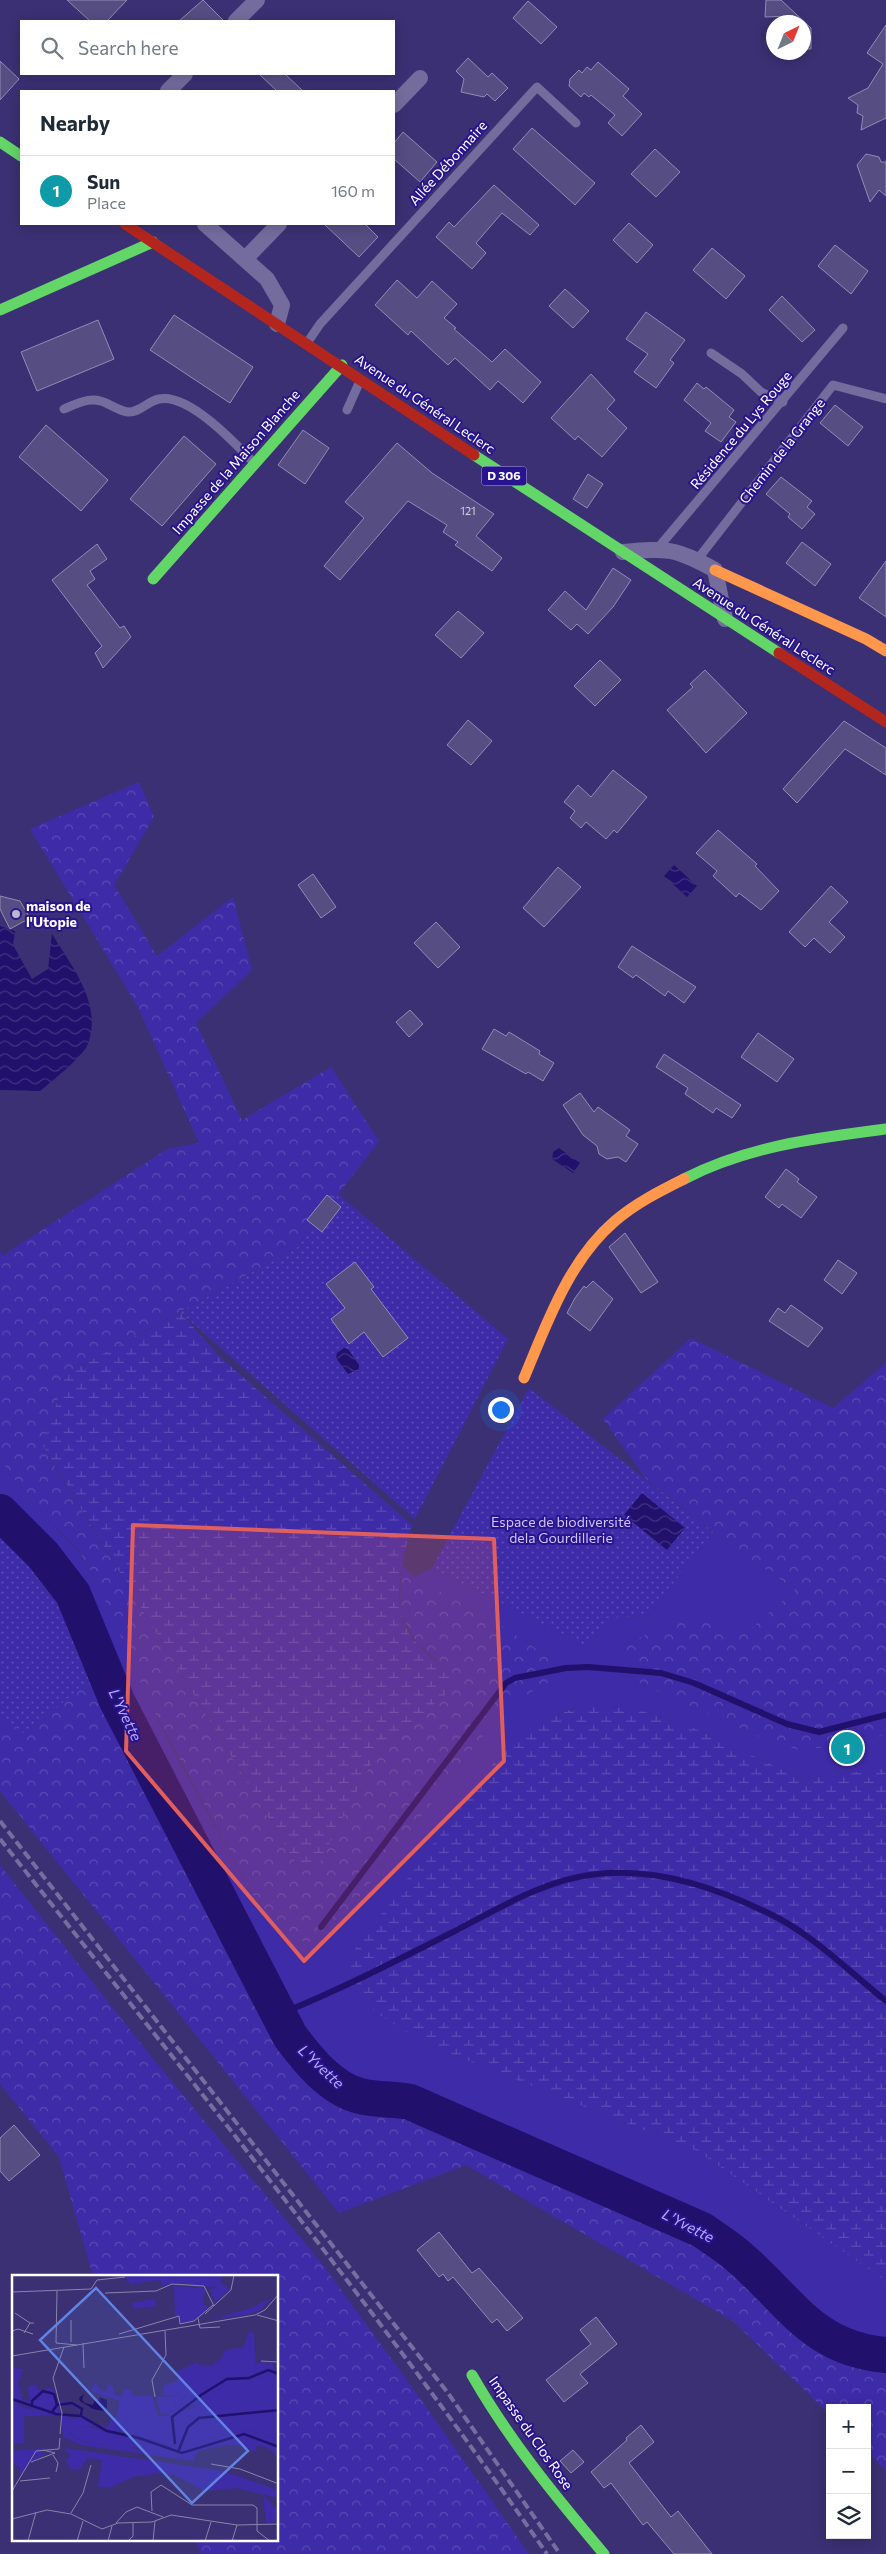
<!DOCTYPE html>
<meta charset="utf-8">
<style>
body{margin:0;font-family:Commissioner,sans-serif;background:#f6f6f7;color:#1f2937}
.controls{position:absolute;right:15px;bottom:15px;display:grid;overflow:hidden;border-radius:0px;box-shadow:0 2px 12px #0003}
.controls button{width:45px;height:45px;display:grid;place-items:center;padding:0;border:0;border-bottom:1px solid #e0e1e3;background:#fff;color:#1f2937;font:25px sans-serif}
.compass{position:absolute;left:766px;top:15px;width:45px;height:45px;border-radius:50%;background:#fff;box-shadow:0 2px 12px #0003;rotate:43deg}
.you{position:absolute;left:500px;top:1409px;width:18px;height:18px;margin:-12px;border:4px solid #fff;border-radius:50%;background:#1a73e8;box-shadow:0 0 0 8px #1a73e833}
.badge{display:grid;place-items:center;width:32px;height:32px;border-radius:50%;background:#7c3aed;color:#fff;font-size:16px;font-weight:700}
.pin{position:absolute;translate:-50% -50%;border:2px solid #fff;box-shadow:0 1px 5px #0006}
.list{margin:0;padding:0;list-style:none}
h2{display:flex;justify-content:space-between;align-items:center;height:65px;margin:0;padding:0 20px;font-size:21px}
h2 small{font-size:16px;font-weight:400;color:#747a83}
.list li{display:grid;grid-template-columns:32px 1fr auto;gap:15px;align-items:center;box-sizing:border-box;height:70px;padding:0 20px;border-top:1px solid #e0e1e3}
.list b{display:block;font-size:19px;white-space:nowrap}
.list p{margin:0;font-size:16px;white-space:nowrap;color:#747a83}
.list em{font-size:16px;font-style:normal;color:#747a83}
.icon{flex:none;width:28px;height:28px;fill:none;stroke:currentColor;stroke-width:2;stroke-linecap:round;stroke-linejoin:round}
.map{position:relative;flex:none;width:886px;height:2554px;overflow:hidden}
.search{position:absolute;background:#fff;box-shadow:0 2px 12px #0003;left:20px;top:20px;width:375px;height:55px;display:flex;align-items:center;gap:12px;box-sizing:border-box;padding:0 18px;border-radius:0px;color:#747a83;font-size:19px}
.panel{position:absolute;background:#fff;box-shadow:0 2px 12px #0003;left:20px;top:90px;width:375px;height:135px;border-radius:0px}
.map>svg:first-child{display:block}
.grass{fill:#3e2ba7}
.forest{fill:url(#forest-crowns)}
.wetland{fill:url(#wetland-marsh)}
.park{fill:url(#park-dots);fill-rule:evenodd}
.water{fill:url(#water-waves)}
.lines{fill:none;stroke-linecap:round;stroke-linejoin:round}
.stream{stroke:#21106c;stroke-width:6}
.river{stroke:#21106c;stroke-width:36}
.building{fill:#564d83;stroke:#928cb4}
.lane{stroke:#756c9e;stroke-width:9}
.street{stroke:#756c9e;stroke-width:16}
.fast{stroke:#63d668;stroke-width:11}
.slow{stroke:#ff974d;stroke-width:11}
.jam{stroke:#b3261e;stroke-width:11}
.rail{stroke:#766e9e;stroke-width:4;stroke-dasharray:9 4;stroke-linecap:butt}
.marked{fill:#e05e5e;fill-opacity:0.2;stroke:#e05e5e;stroke-width:4;stroke-linejoin:round}
.poi-dot{fill:#bab7ce;stroke:#29148f;stroke-width:2}
.labels{text-anchor:middle;stroke-width:4;stroke-linejoin:round;paint-order:stroke}
.number-label{font-size:11px;fill:#d5d2e0}
.shield{fill:#29148f;stroke:#bfb8dd;stroke-width:1}
.shield-label{font-size:12px;font-weight:bold;fill:#fff}
.street-label{font-size:14px;fill:#fff;stroke:#29148f}
.poi-label{font-size:14px;font-weight:bold;fill:#fff;stroke:#29148f;text-anchor:start}
.park-label{font-size:14px;fill:#cec6fc;stroke:#29148f}
.water-label{font-size:15px;font-style:italic;fill:#b7abf8;stroke:#29148f}
.inset-river{fill:none;stroke:#21106c;stroke-width:2.5}
.inset-road{fill:none;stroke:#8983ab;stroke-width:1}
.view{fill:#6183e4;fill-opacity:0.15;stroke:#6183e4;stroke-width:2.5}
.inset-edge{fill:none;stroke:#fff;stroke-width:2.5}
</style>
<div class="map">
<svg width="886" height="2554" viewBox="0 0 886 2554">
<defs>
<pattern id="forest-crowns" width="20" height="18" patternUnits="userSpaceOnUse" patternTransform="scale(1.25)"><rect width="20" height="18" fill="#3e2ba7"/><path d="M2 6a3 3 0 1 1 6 0M12 15a3 3 0 1 1 6 0" fill="none" stroke="#5b4bb4"/></pattern>
<pattern id="wetland-marsh" width="20" height="14" patternUnits="userSpaceOnUse" patternTransform="scale(1.25)"><rect width="20" height="14" fill="#3e2ba7"/><path d="M1 5h8M5 5V1M11 12h8M15 12V8" fill="none" stroke="#5b4bb4"/></pattern>
<pattern id="park-dots" width="8" height="8" patternUnits="userSpaceOnUse" patternTransform="scale(1.25)"><rect width="8" height="8" fill="#3e2ba7"/><path d="M2 2h.1M6 6h.1" fill="none" stroke="#5b4bb4" stroke-width="1.8" stroke-linecap="round"/></pattern>
<pattern id="water-waves" width="16" height="10" patternUnits="userSpaceOnUse" patternTransform="scale(1.25)"><rect width="16" height="10" fill="#21106c"/><path d="M0 5q4-4 8 0t8 0" fill="none" stroke="#423482"/></pattern>
</defs>
<rect width="100%" height="100%" fill="#3b3073"/>
<path class="grass" d="M0,1460L35,1505L78,1551L96,1579L149,1702L177,1757L260,1908L279,1937L328,1938L505,1707L551,1680L549,1657L496,1622L414,1577L432,1568L588,1647L607,1618L648,1616L713,1532L795,1590L746,1633L682,1618L623,1646L624,1676L773,1743L886,1735V1768L802,1779L696,1729L633,1708L576,1707L543,1720L423,2043L697,2151L886,2281V2355C860,2353 841,2346 819,2334L702,2230L410,2102C394,2099 376,2100 360,2096C331,2089 307,2059 290,2036L117,1701L73,1594L43,1555L0,1512Z"/>
<g class="forest">
<path d="M139,782L154,817L114,885L157,956L233,897L252,970L196,1023L242,1120L331,1067L379,1141L298,1247L66,1374L43,1447L301,1871L320,1862L376,1754L445,1695L452,1672L416,1643L400,1612L401,1563L414,1577L496,1622L549,1657L551,1681L505,1707L328,1938C320,1942 313,1941 305,1941C275,1942 275,1931 260,1908L149,1702L96,1579L78,1550L35,1505L0,1460V1249L2,1256L167,1149L199,1143L138,1007L30,829Z"/>
<path d="M691,1338L833,1408L886,1363V1735L820,1748L799,1750L773,1743L624,1676L623,1646L682,1617L746,1633L795,1590L713,1532L646,1479L603,1419Z"/>
<path d="M0,1512L43,1555L73,1594L117,1701L290,2036C307,2059 331,2089 360,2096C376,2100 394,2100 410,2102L702,2230L734,2252L819,2334L840,2346L862,2353L886,2355V2470L867,2452V2408H830V2415L733,2321L466,2165L339,2213L0,1791V1716L26,1734L47,1583L0,1526Z"/>
<path d="M0,1865L150,2055L323,2265L417,2394L529,2554L201,2553L195,2540H278V2276H93L59,2157L0,2084Z"/>
</g>
<g class="wetland">
<path d="M180,1312L220,1357L412,1525C401,1563 388,1610 416,1643C425,1654 441,1663 452,1672L445,1695L376,1754L320,1862L301,1871L43,1446L66,1374Z"/>
<path d="M580,1706L633,1708L696,1729L802,1779L886,1768V2281L697,2151L423,2043L374,2011L344,1964L507,1745L543,1720Z"/>
</g>
<g class="park">
<path d="M338,1194L508,1339L415,1519L180,1312L298,1247L314,1225L322,1231L341,1207L333,1200ZM355,1262L374,1286L365,1294L370,1300L377,1295L385,1307L378,1312L364,1332L349,1343L331,1319L345,1308L326,1284Z"/>
<path d="M529,1388L713,1532L648,1616L607,1618L588,1647L432,1568Z"/>
<path d="M0,1527L47,1583L92,1678L25,1734L0,1716Z"/>
</g>
<g class="water">
<path d="M674,865L697,886L687,897L664,876Z"/>
<path d="M0,926L15,931L13,945L32,979L48,969L52,934C72,967 104,1005 87,1046C81,1058 51,1082 40,1091L0,1090Z"/>
<path d="M559,1148L580,1163L573,1173L552,1159L553,1152Z"/>
<path d="M344,1348L348,1349L359,1365V1369L348,1374L336,1358L337,1353Z"/>
<path d="M642,1493L685,1528L667,1550L624,1515Z"/>
</g>
<g class="lines">
<g class="stream">
<path d="M321,1927L506,1683L515,1678L566,1668L588,1667L661,1673L694,1683L787,1724L819,1732L886,1715"/>
<path d="M280,2014C339,1990 394,1962 451,1933C496,1910 545,1879 597,1874C660,1867 723,1890 778,1918C817,1939 851,1973 886,2001"/>
</g>
<path class="river" d="M0,1512L43,1555L73,1594L117,1701L290,2036C307,2059 331,2089 360,2096C376,2100 394,2099 410,2102L702,2230C712,2237 723,2244 733,2252C788,2296 808,2348 886,2355"/>
</g>
<g class="building">
<path d="M67,0H127L107,21H90Z"/>
<path d="M203,0L224,21H179Z"/>
<path d="M766,0H781L811,28V49H804V22H786L793,16L765,17Z"/>
<path d="M528,1L557,27L541,44L513,18Z"/>
<path d="M886,25V118L861,130L863,116L857,113L858,105L848,98L868,88L883,64L867,53Z"/>
<path d="M468,58L488,77L492,73L508,88L495,101L487,94L484,97L461,92L464,79L456,71Z"/>
<path d="M0,61L19,79L0,100Z"/>
<path d="M598,62L629,89L623,96L642,114L622,136L608,123L615,115L591,95L589,97L584,93L581,97L569,86L570,79L579,70L582,73L587,67L591,70Z"/>
<path d="M259,74H285L303,91H277Z"/>
<path d="M532,128L595,183L575,205L513,149Z"/>
<path d="M403,132L437,162L420,182L394,159V143Z"/>
<path d="M655,149L680,172L656,197L631,174Z"/>
<path d="M866,154L879,157L881,162H886V196L879,190L870,202L857,165Z"/>
<path d="M494,185L539,225L530,235L502,213L476,243L486,253L472,269L436,237L449,222L454,227Z"/>
<path d="M629,223L653,245L637,263L613,240Z"/>
<path d="M324,224H365L378,237L359,257Z"/>
<path d="M835,245L868,271L851,294L818,266Z"/>
<path d="M712,248L745,276L726,299L693,270Z"/>
<path d="M397,280L417,298L432,281L457,304L444,318L456,328L454,329L492,362L505,349L541,382L523,403L498,381L490,390L455,358L448,365L411,331L408,335L375,305Z"/>
<path d="M565,289L589,311L573,328L549,306Z"/>
<path d="M782,296L815,330L802,342L769,310Z"/>
<path d="M646,312L685,340L670,360L674,363L656,388L634,372L648,354L626,339Z"/>
<path d="M174,315L253,367L230,403L150,350Z"/>
<path d="M98,320L114,359L37,391L21,352Z"/>
<path d="M591,374L615,400L607,409L627,428L602,457L578,436L575,440L551,418Z"/>
<path d="M697,383L704,389L706,387L734,410L729,417L736,422L721,442L705,431L711,423L684,400Z"/>
<path d="M835,405L863,427L848,446L820,423Z"/>
<path d="M46,425L108,480L81,511L19,457Z"/>
<path d="M303,430L329,448L305,484L278,465Z"/>
<path d="M184,436L216,464L162,526L130,499Z"/>
<path d="M397,443L432,473L494,514L476,536L502,558L492,571L455,545L458,542L443,532L447,525L408,501L340,580L324,566L364,518L345,502Z"/>
<path d="M588,474L603,484L587,508L573,499Z"/>
<path d="M781,477L812,501L807,507L815,514L802,529L788,517L790,514L766,494Z"/>
<path d="M802,542L831,564L815,586L786,563Z"/>
<path d="M97,544L107,559L90,571L95,579L87,585L120,628L124,626L131,637L103,668L95,653L102,646L52,580Z"/>
<path d="M886,561V617L859,598Z"/>
<path d="M613,568L631,580L613,607L588,634L577,624L571,630L548,610L565,591L586,610Z"/>
<path d="M458,611L484,633L461,658L435,635Z"/>
<path d="M600,660L621,680L595,706L574,686Z"/>
<path d="M705,670L747,713L706,753L667,710L693,687L690,684Z"/>
<path d="M468,720L492,741L471,765L447,745Z"/>
<path d="M844,721L886,748V775L845,749L797,803L783,789Z"/>
<path d="M613,770L647,797L617,833L614,830L606,839L586,822L581,828L570,818L575,811L564,802L578,785L591,797Z"/>
<path d="M718,830L757,864L755,866L779,891L761,910L739,893L736,897L713,876L717,871L696,853Z"/>
<path d="M558,867L581,887L544,927L523,908Z"/>
<path d="M313,874L336,907L321,918L298,885Z"/>
<path d="M831,886L848,902L829,922L845,937L830,953L814,938L805,947L789,932Z"/>
<path d="M0,896L20,901L30,918L10,929L0,909Z"/>
<path d="M436,922L460,947L438,968L414,943Z"/>
<path d="M632,946L696,987L684,1003L668,991L665,996L636,975L633,978L618,967Z"/>
<path d="M410,1010L423,1024L409,1037L396,1022Z"/>
<path d="M494,1029L506,1036L509,1032L540,1051L539,1054L554,1063L543,1081L528,1072L526,1074L482,1049Z"/>
<path d="M758,1033L794,1059L777,1082L741,1057Z"/>
<path d="M664,1054L741,1105L732,1118L716,1108L713,1113L685,1094L688,1088L656,1067Z"/>
<path d="M580,1093L594,1112L598,1107L630,1130L626,1136L638,1144L626,1162L618,1157L607,1159L599,1154L597,1146L583,1135L563,1105Z"/>
<path d="M786,1169L799,1179L797,1182L817,1197L801,1218L782,1204L779,1208L765,1197Z"/>
<path d="M327,1195L341,1207L322,1232L307,1220Z"/>
<path d="M625,1233L658,1282L641,1293L609,1247Z"/>
<path d="M838,1260L857,1273L842,1294L824,1280Z"/>
<path d="M355,1262L374,1287L371,1289L408,1338L383,1357L364,1332L349,1344L331,1319L345,1308L326,1284Z"/>
<path d="M593,1281L613,1299L590,1331L567,1313L575,1298L584,1286L586,1288Z"/>
<path d="M791,1305L823,1328L808,1347L769,1321L778,1308L785,1313Z"/>
<path d="M14,2125L40,2155L9,2181L0,2171V2138Z"/>
<path d="M439,2232L472,2273L479,2268L523,2318L507,2331L497,2319L492,2323L453,2277L448,2281L443,2274L439,2277L417,2250Z"/>
<path d="M596,2317L617,2344L580,2374L588,2383L564,2402L546,2380L591,2344L580,2330Z"/>
<path d="M641,2425L654,2442L629,2463L671,2517L678,2511L712,2554H674L647,2522L643,2525L611,2483L604,2488L591,2472L627,2440L626,2438Z"/>
<path d="M573,2450L584,2462L571,2473L560,2461Z"/>
</g>
<g class="lines">
<g class="lane">
<path d="M307,343L320,324L537,87L576,123"/>
<path d="M711,353L742,374L761,392L783,402"/>
<path d="M64,409C80,402 93,395 110,405C116,408 121,411 128,412C139,413 148,401 159,399C189,393 236,444 255,464"/>
<path d="M347,410L360,381"/>
<path d="M658,548L843,328"/>
<path d="M697,560L833,385L886,399"/>
</g>
<g class="street">
<path d="M236,21L257,0"/>
<path d="M168,91L185,74"/>
<path d="M394,105L420,78"/>
<path d="M205,224L267,279L282,305L277,324"/>
<path d="M245,259L279,224"/>
<path d="M623,552C668,548 675,548 715,570L725,619"/>
</g>
<g class="fast">
<path d="M0,142L21,156"/>
<path d="M0,310L153,242"/>
<path d="M474,455L779,653"/>
<path d="M153,579L342,365"/>
<path d="M684,1179C748,1146 816,1138 886,1129"/>
<path d="M472,2375C509,2440 556,2497 604,2554"/>
</g>
<g class="slow">
<path d="M715,570L866,639L886,651"/>
<path d="M524,1378C547,1323 569,1260 615,1221C636,1203 660,1191 684,1179"/>
</g>
<g class="jam">
<path d="M125,224L474,455"/>
<path d="M779,653L886,722"/>
</g>
<g class="rail">
<path d="M0,1821L448,2393L560,2554"/>
<path d="M0,1839C186,2075 376,2307 547,2554"/>
</g>
</g>
<path class="marked" d="M133,1525L494,1539L504,1761L304,1961L126,1751Z"/>
<circle class="poi-dot" cx="16" cy="914" r="5"/>
<g class="labels">
<g class="number-label">
<text x="468" y="515">121</text>
</g>
<rect class="shield" x="481.5" y="466.5" width="45" height="19" rx="4"/>
<g class="shield-label">
<text x="504" y="480">D 306</text>
</g>
<g class="street-label">
<text transform="translate(448 163) rotate(-48)" y="5">Allée Débonnaire</text>
<text transform="translate(425 404) rotate(34)" y="5">Avenue du Général Leclerc</text>
<text transform="translate(741 430) rotate(-50)" y="5">Résidence du Lys Rouge</text>
<text transform="translate(782 451) rotate(-52)" y="5">Chemin de la Grange</text>
<text transform="translate(236 462) rotate(-49)" y="5">Impasse de la Maison Blanche</text>
<text transform="translate(764 626) rotate(33)" y="5">Avenue du Général Leclerc</text>
<text transform="translate(531 2433) rotate(55)" y="5">Impasse du Clos Rose</text>
</g>
<g class="poi-label">
<text x="26" y="911">maison de<tspan x="26" dy="16">l'Utopie</tspan></text>
</g>
<g class="park-label">
<text x="561" y="1527">Espace de biodiversité<tspan x="561" dy="16">dela Gourdillerie</tspan></text>
</g>
<g class="water-label">
<text transform="translate(125 1715) rotate(64)" y="5">L'Yvette</text>
<text transform="translate(321 2067) rotate(43)" y="5">L'Yvette</text>
<text transform="translate(688 2226) rotate(27)" y="5">L'Yvette</text>
</g>
</g>
<g transform="translate(12 2275)">
<rect width="266" height="266" fill="#3b3073"/>
<path d="M266,15L249,35L234,40L200,44L237,34L259,23ZM143,24L144,31L121,34L120,28ZM249,87H254L255,95V89L261,87L266,106L263,102L236,108H217L185,131L175,134L171,171L234,154L266,164V172L232,159L170,178L127,163L100,157L125,160L161,172L164,169L162,144L156,139L148,141L163,135L164,121L173,119L167,135L181,131L192,118L215,104L244,100L243,89ZM75,151L72,166L58,159L62,152Z" fill="#3e2ba7"/>
<path d="M112,0H164L163,8L151,11L147,5L118,9ZM196,0H211L208,7L218,14L203,27L198,15L205,11L198,12ZM236,57L242,58L244,100L215,104L192,118L183,129L167,135L173,120H151L152,110L165,106L166,96L185,87L189,90L200,91L211,81L213,75L232,72ZM0,93L11,94L6,108L11,125L18,127L16,112L24,109L26,115L38,113L42,115L49,140L64,144L68,141L67,135L61,130H49L48,127L61,128L72,134V140L84,149L96,152L99,143L103,145L108,126L79,116L83,107L88,115L94,117L96,109L102,112L101,119L110,122L112,114L120,116L121,127L114,149L159,165L152,145L146,141L163,140L162,172L125,160L100,155L111,161L127,163L170,178L234,159L266,172V182L256,173L245,170L243,177L231,170H213L186,176L181,186L69,170L51,162L49,140L26,141V135L0,126ZM80,151L110,162L133,167L127,175L96,163L95,170L72,167L58,159L62,152ZM31,173L32,180L18,187L7,201L8,193L0,187V176ZM52,173L211,196L266,215V223L224,213L193,216L160,199L148,198L121,202L97,213L86,211L90,185L76,183L68,194H59L54,186L58,180ZM251,219L264,234L266,231L264,247L254,248Z" fill="#3e2ba7" fill-rule="evenodd"/>
<path d="M259,99L266,106V164L234,154L176,170H167L164,147L170,137L185,131L217,108H236ZM117,138H145L149,144L156,145L158,167L117,155L114,149Z" fill="#3e2ba7"/>
<path d="M164,0H196L199,6L197,12L163,8ZM162,11L193,13L191,29L199,32L183,45L168,48L167,40L163,41Z" fill="#3e2ba7"/>
<path d="M120,121H140L145,138H117ZM164,121L163,135L149,140L144,122ZM0,126L13,133L26,135V141H12V168L0,169ZM75,151L134,167L133,174L103,169L96,163L95,170L71,167Z" fill="#3e2ba7"/>
<path d="M72,119L70,125L73,128L81,130L83,124L88,126L87,122L95,125V133L92,136L81,134L68,126L67,123Z" fill="#21106c"/>
<path class="inset-river" d="M0,124L44,139L69,141M20,132V126L31,116L42,119L45,130M40,137L45,130L60,128L70,134L69,141M69,141L95,156L127,163L170,178L232,159L267,172M163,169L160,142L189,120L215,104L237,103L256,95L267,99M166,177L176,152L187,143L267,135"/>
<path class="inset-road" d="M45,16L44,68L65,70M0,17L79,14L85,5L113,2M93,18L144,16L160,9L192,11L202,31M3,38L18,48M193,39L219,15L222,0M245,40L267,46M186,43L188,53L208,52M0,56L6,54L21,59M12,58L18,48H22M107,59L167,41L168,49L182,46L201,30M59,67V45M71,68L72,93M0,81L243,40L253,35L267,19M249,86L267,87M143,122L140,105L154,80L153,56M48,159L50,138L41,103L52,72M41,180L46,188L44,197M19,187L43,178L31,175M199,189L228,194L267,209M8,206L38,203M0,216L24,176L47,174L48,163M140,236L139,217L149,210L180,230H241L245,233V256L258,266M59,238L71,218L79,190M0,244L35,235L59,239L90,254L106,248L140,247L159,240L225,250L267,249M104,248L114,237L125,232L151,242M16,266L24,237M65,266L71,246M96,266L100,251M116,266L121,261V248M141,266L143,246M193,266L199,247M220,266L225,250"/>
<path class="view" d="M84,13L236,176L180,228L28,65Z"/>
<rect width="266" height="266" class="inset-edge"/>
</g>
</svg>
<div class="controls">
<button>+</button>
<button>−</button>
<button><svg class="icon" aria-label="layers" viewBox="0 0 24 24"><path d="M12 4l9 5-9 5-9-5zM3 14l9 5 9-5"/></svg></button>
</div>
<svg class="compass" viewBox="-18 -18 36 36"><path d="M0-13l5 13h-10z" fill="#e53935"/><path d="M0 13l5-13h-10z" fill="#747a83"/></svg>
<div class="you"></div>
<div class="pin badge" style="left:847px;top:1748px;background:#0f9aa8">1</div>
<div class="search"><svg class="icon" aria-label="search" viewBox="0 0 24 24"><circle cx="10" cy="10" r="6"/><path d="M15 15l6 6"/></svg>Search here</div>
<section class="panel">
<h2>Nearby<small></small></h2>
<ul class="list">
<li><span class="badge" style="background:#0f9aa8">1</span><div><b>Sun</b><p>Place</p></div><em>160 m</em></li>
</ul>
</section>
</div>
